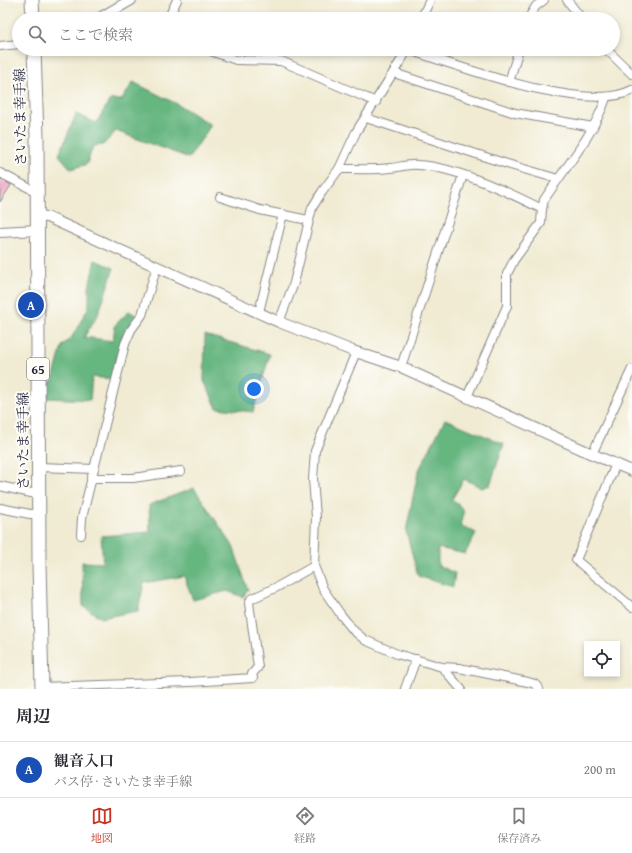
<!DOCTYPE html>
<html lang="ja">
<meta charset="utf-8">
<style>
body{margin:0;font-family:"Gentium Book Plus","Noto Serif JP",serif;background:#f2f2f3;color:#2b2b33}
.controls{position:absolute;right:12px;bottom:12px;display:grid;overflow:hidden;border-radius:0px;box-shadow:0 2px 6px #0003}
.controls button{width:36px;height:36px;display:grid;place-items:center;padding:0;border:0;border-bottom:1px solid #e1e1e2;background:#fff;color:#2b2b33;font:20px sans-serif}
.you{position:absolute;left:254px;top:389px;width:14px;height:14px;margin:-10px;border:3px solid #fff;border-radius:50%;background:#1a73e8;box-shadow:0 0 0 6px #1a73e833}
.badge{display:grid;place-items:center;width:26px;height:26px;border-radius:50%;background:#c8321e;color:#fff;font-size:13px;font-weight:700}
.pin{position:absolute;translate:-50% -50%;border:2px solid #fff;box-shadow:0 1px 4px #0006}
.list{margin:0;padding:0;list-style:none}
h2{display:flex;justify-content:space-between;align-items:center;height:52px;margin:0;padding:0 16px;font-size:17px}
h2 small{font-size:13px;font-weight:400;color:#7c7c81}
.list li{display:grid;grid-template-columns:26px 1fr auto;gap:12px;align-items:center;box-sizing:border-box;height:56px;padding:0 16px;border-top:1px solid #e1e1e2}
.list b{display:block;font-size:15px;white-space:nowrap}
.list p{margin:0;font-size:13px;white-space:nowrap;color:#7c7c81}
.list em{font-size:13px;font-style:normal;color:#7c7c81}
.icon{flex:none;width:22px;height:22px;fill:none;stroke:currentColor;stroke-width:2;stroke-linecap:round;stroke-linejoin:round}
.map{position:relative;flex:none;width:632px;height:689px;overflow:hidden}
.search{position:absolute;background:#fff;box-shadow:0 2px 6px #0003;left:12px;right:12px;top:12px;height:44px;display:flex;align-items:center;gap:10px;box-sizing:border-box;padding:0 14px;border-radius:22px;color:#7c7c81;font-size:15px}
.sheet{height:108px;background:#fff}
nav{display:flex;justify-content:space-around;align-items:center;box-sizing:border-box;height:56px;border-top:1px solid #e1e1e2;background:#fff;font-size:11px;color:#7c7c81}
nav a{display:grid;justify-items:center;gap:2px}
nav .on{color:#c8321e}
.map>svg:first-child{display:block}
.forest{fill:#66b680;stroke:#446c5e}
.building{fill:#f19dc1}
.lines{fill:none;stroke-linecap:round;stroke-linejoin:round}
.minor-casing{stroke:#898686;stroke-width:10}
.tertiary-casing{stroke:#898686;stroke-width:12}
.primary-casing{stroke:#898686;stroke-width:15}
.minor{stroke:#fff;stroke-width:8}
.tertiary{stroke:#fff;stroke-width:10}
.primary{stroke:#fff;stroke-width:13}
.labels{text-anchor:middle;stroke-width:4;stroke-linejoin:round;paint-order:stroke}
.shield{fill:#fdfcf7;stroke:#646373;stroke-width:1}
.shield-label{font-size:13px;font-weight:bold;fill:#22223b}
.street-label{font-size:14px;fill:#22223b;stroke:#fdfcf7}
</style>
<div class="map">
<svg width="632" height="689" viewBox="0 0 632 689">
<rect width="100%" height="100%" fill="#fdfcf7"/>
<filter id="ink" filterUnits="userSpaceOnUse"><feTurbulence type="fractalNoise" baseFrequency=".025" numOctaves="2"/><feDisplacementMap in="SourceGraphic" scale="8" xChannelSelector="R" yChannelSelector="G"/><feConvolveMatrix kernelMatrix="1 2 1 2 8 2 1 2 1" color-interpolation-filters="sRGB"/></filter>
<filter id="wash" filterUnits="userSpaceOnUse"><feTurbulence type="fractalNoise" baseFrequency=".012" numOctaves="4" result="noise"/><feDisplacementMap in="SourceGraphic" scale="16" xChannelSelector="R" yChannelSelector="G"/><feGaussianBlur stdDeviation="0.9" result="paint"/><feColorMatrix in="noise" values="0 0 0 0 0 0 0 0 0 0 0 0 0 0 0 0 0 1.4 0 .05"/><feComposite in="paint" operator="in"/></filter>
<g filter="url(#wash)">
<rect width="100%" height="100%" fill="#f0ebd2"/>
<g class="forest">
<path d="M133,82L177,104L211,125L189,158L116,131L103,145L93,146L87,164L71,169L59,155L76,114L96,123L110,100H122Z"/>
<path d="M95,260L114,268L98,315L84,337L113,341L115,325L129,311L137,316L122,338L111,379L92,377L90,400L46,398V386L53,380L62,346L72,337L89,306V287Z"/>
<path d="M205,335L270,354L253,412L217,408L204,381Z"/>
<path d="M445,419L504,444L490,485L482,488L464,479L452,499L464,510L460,525L476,533L465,554L438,548V566L455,573L453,587L418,576L406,531L418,472Z"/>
<path d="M194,488L233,546L248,590L243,597L227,591L193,600L184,576L144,583L138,611L101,618L83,606L82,562L103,563L101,536L150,532L149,505Z"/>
</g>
<g id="blocks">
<path class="building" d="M0,179L11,185L0,202Z"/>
</g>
</g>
<g filter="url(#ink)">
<use href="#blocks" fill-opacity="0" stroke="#898686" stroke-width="1"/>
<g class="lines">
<defs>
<g id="minor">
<path d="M567,0L582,19"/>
<path d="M168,19L177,0"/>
<path d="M421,19L430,0"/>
<path d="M528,19L536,6L544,0"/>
<path d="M0,46L19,44"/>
<path d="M205,49L236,60L281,61L376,102"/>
<path d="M606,49L632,74"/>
<path d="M408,50C457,65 586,115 632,90"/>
<path d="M394,73L515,113L593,127"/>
<path d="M509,82L519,49"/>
<path d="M366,118L504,163L558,179"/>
<path d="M339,169C356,169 374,170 391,168C400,167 409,164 418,165C456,167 508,192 542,209"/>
<path d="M0,173L31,189L38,190"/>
<path d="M220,197L260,210L308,220"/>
<path d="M259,312L283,214"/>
<path d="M279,322L294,283L312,208L322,192L339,169L356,132L408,49"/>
<path d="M356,352L315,451L313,479L316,517L314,566L323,589L341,615L354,631L365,640L397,654L442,667L459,668L528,682L535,684L539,689"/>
<path d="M401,367L463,175"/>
<path d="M467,397L507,306V274L514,260L541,223L542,209L544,200C566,166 593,136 606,98"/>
<path d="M592,454L632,369"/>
<path d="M616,464L576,560L632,607"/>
<path d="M39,467L94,469L125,344L131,330L142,315L157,266"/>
<path d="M91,478H133L181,471"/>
<path d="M0,486L31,493H39"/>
<path d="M0,508L30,514H39"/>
<path d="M81,535L82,518L93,473"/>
<path d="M442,667L461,689"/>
<path d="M41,687L190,682L253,678L252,674L258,667L249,603L251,599L277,587L314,566"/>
<path d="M405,689L416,659"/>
</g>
<g id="tertiary">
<path d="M98,19L131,0"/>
<path d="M38,216L47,217L279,322L353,351L401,367L592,454L632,471"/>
<path d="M0,232L38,230"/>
</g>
<g id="primary">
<path d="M32,0L33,19"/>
<path d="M34,49L37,137L39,563L42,689"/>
</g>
</defs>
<use href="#minor" class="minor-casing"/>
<use href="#tertiary" class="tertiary-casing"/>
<use href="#primary" class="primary-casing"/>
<use href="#minor" class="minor"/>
<use href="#tertiary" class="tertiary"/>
<use href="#primary" class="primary"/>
</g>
</g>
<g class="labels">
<rect class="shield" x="27" y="358" width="22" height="22" rx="3"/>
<g class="shield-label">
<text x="38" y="374">65</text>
</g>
<g class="street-label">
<text transform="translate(20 117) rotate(-91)" y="5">さいたま幸手線</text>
<text transform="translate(23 441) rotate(-90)" y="5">さいたま幸手線</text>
</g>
</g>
</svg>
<div class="controls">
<button><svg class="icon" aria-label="locate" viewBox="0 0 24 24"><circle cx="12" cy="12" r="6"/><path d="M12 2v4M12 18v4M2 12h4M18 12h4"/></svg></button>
</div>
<div class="you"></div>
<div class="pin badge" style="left:31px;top:305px;background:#1a4fb4">A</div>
<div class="search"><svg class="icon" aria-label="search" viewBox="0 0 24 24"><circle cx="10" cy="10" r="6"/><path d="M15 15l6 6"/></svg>ここで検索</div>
</div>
<section class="sheet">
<h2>周辺<small></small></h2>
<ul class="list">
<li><span class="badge" style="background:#1a4fb4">A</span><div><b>観音入口</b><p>バス停 · さいたま幸手線</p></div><em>200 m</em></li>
</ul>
</section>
<nav>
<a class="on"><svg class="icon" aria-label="map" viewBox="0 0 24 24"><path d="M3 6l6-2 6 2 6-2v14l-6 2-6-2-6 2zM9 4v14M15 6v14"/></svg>地図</a>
<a><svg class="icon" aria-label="directions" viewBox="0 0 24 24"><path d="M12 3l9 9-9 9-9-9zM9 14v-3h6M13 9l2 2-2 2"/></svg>経路</a>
<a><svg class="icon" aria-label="saved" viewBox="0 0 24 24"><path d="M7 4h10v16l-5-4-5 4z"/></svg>保存済み</a>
</nav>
